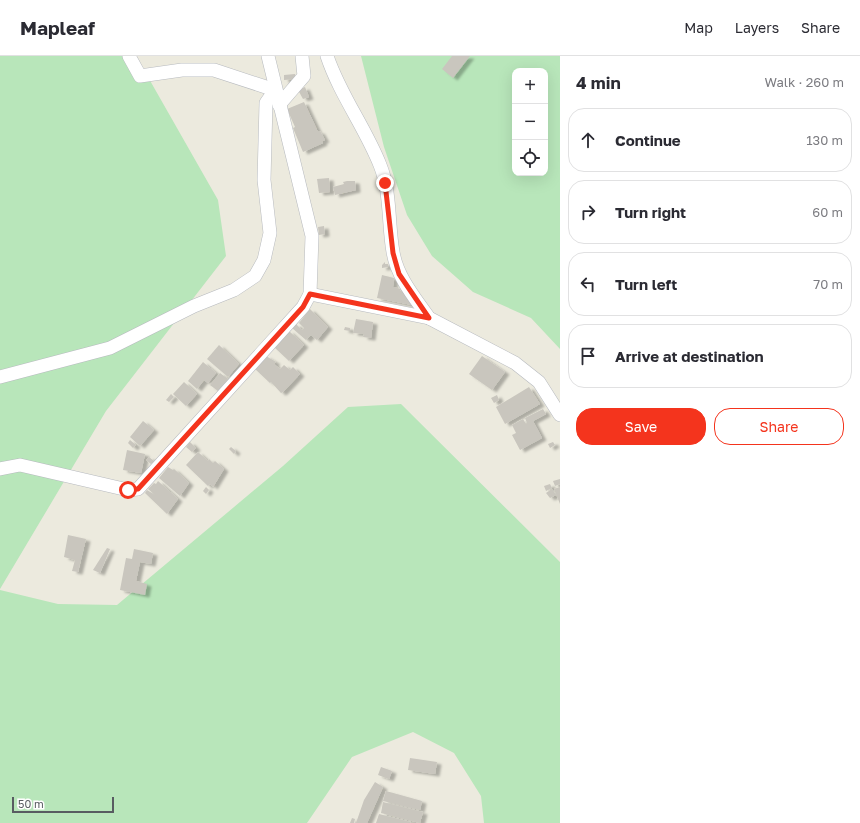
<!DOCTYPE html>
<meta charset="utf-8">
<style>
body{margin:0;font-family:"Golos Text",sans-serif;background:#f7f7f7;color:#2b2b33}
.controls{position:absolute;right:12px;top:12px;display:grid;overflow:hidden;border-radius:8px;box-shadow:0 4px 16px #0002}
.controls button{width:36px;height:36px;display:grid;place-items:center;padding:0;border:0;border-bottom:1px solid #e1e1e2;background:#fff;color:#2b2b33;font:20px sans-serif}
.scale{position:absolute;left:12px;bottom:10px;width:102px;box-sizing:border-box;padding-left:4px;border:2px solid #585c61;border-top:0;font-size:11px;line-height:14px;white-space:nowrap;color:#585c61;-webkit-text-stroke:3px #fff;paint-order:stroke}
.stop{position:absolute;width:12px;height:12px;margin:-9px;border:3px solid #f4341d;border-radius:50%;background:#fff}
.stop.end{background:#f4341d;border-color:#fff;box-shadow:0 1px 4px #0008}
.list{margin:0;padding:0;list-style:none}
h2{display:flex;justify-content:space-between;align-items:center;height:52px;margin:0;padding:0 16px;font-size:17px}
h2 small{font-size:13px;font-weight:400;color:#7c7c81}
.list li{display:grid;grid-template-columns:26px 1fr auto;gap:12px;align-items:center;box-sizing:border-box;height:64px;margin:0 8px 8px;padding:0 8px;border:1px solid #e1e1e2;border-radius:16px}
.list b{display:block;font-size:15px;white-space:nowrap}
.list em{font-size:13px;font-style:normal;color:#7c7c81}
.actions{display:flex;gap:8px;padding:12px 16px}
.actions a{flex:1;padding:9px 0;border:1px solid #f4341d;border-radius:16px;text-align:center;font-size:14px;color:#f4341d}
.actions .main{background:#f4341d;color:#fff}
.icon{flex:none;width:22px;height:22px;fill:none;stroke:currentColor;stroke-width:2;stroke-linecap:round;stroke-linejoin:round}
.map{position:relative;flex:none;width:560px;height:767px;overflow:hidden}
header{display:flex;align-items:center;gap:24px;box-sizing:border-box;height:56px;padding:0 20px;background:#fff;border-bottom:1px solid #e1e1e2}
header strong{font-size:19px}
nav{display:flex;gap:22px;margin-inline-start:auto;font-size:14px}
main{display:flex}
aside{flex:1;background:#fff}
.map>svg:first-child{display:block}
.green{fill:#b8e6ba;fill-rule:evenodd}
.building{fill:#c9c6be;filter:url(#shadow)}
.lines{fill:none;stroke-linecap:round;stroke-linejoin:round}
.street-casing{stroke:#b7babf;stroke-width:14}
.street{stroke:#fff;stroke-width:13}
.route{stroke:#f4341d;stroke-width:5}
</style>
<header>
<strong>Mapleaf</strong>
<nav><a>Map</a><a>Layers</a><a>Share</a></nav>
</header>
<main>
<div class="map">
<svg width="560" height="767" viewBox="0 0 560 767">
<defs>
<filter id="shadow"><feDropShadow dx="4.5" dy="2.5" stdDeviation="1" flood-color="#0004"/></filter>
</defs>
<rect width="100%" height="100%" fill="#eceade"/>
<g class="green">
<path d="M0,0H136L218,144L226,200L106,355L0,533Z"/>
<path d="M361,0H560V293L531,262L473,236L432,200L407,159L384,91ZM515,15H545V117H515Z"/>
<path d="M401,348L560,506V767H484L481,740L454,697L413,676L352,701L307,767H0V534L58,548L117,549L283,410L348,351Z"/>
</g>
<g class="building">
<path d="M452,0H470L453,22L442,13Z"/>
<path d="M295,18V23L284,24V19Z"/>
<path d="M305,31L309,41L303,43L298,34Z"/>
<path d="M304,46L318,76L320,75L325,84L322,85L323,87L303,96L293,72L295,71L287,53Z"/>
<path d="M329,122L330,136L319,137L317,123Z"/>
<path d="M347,125H355L356,134L335,139L333,131L344,128L343,126Z"/>
<path d="M324,170L325,178L319,179L318,171Z"/>
<path d="M385,206V208H388V211L382,212V209Z"/>
<path d="M382,219L394,222L393,231L401,233L400,235L405,236L417,250L377,242Z"/>
<path d="M310,253L328,271L317,284L311,279L306,284L292,272L296,268L302,274L304,272L299,267Z"/>
<path d="M356,263L373,266L371,282L363,281L364,278L353,277Z"/>
<path d="M345,271L350,272V275L344,274Z"/>
<path d="M289,275L304,289L289,305L274,291Z"/>
<path d="M219,289L239,308L228,321L207,303Z"/>
<path d="M266,300L276,306L274,308L280,313L284,309L290,314L293,311L300,318L283,336L281,337L271,326L270,327L255,313Z"/>
<path d="M482,300L505,316L492,334L469,318Z"/>
<path d="M203,306L216,317L208,327L204,324L197,333L188,325Z"/>
<path d="M220,317L228,323L218,335L210,329Z"/>
<path d="M184,326L197,338L186,350L173,338Z"/>
<path d="M529,331L540,348L505,368L496,351Z"/>
<path d="M171,338L174,341L169,346L166,344Z"/>
<path d="M497,339L499,344L494,347L491,342Z"/>
<path d="M543,353L546,358L533,365L542,382L520,394L512,379L516,377L512,369L523,363L526,368L527,367L525,362Z"/>
<path d="M143,365L154,374L140,390L130,381Z"/>
<path d="M130,384L136,389L133,392L128,387Z"/>
<path d="M190,386L196,392L192,396L186,391Z"/>
<path d="M553,386L555,389L550,392L548,388Z"/>
<path d="M231,391L236,395L234,398L229,393Z"/>
<path d="M127,394L145,398L141,417L123,414Z"/>
<path d="M198,396L208,405L209,403L213,407L215,405L224,413L213,431L210,428L208,430L186,409Z"/>
<path d="M149,401L154,405L151,408L146,404Z"/>
<path d="M168,411L173,414L174,413L189,427L180,440L159,422Z"/>
<path d="M560,423V428L555,430L553,425Z"/>
<path d="M158,425L178,443L167,458L145,437L147,434L155,439L148,433L154,427L156,428Z"/>
<path d="M550,428L552,432L546,435L544,430Z"/>
<path d="M206,431L209,434L206,438L203,435Z"/>
<path d="M560,431V448L554,433Z"/>
<path d="M552,433L556,439L550,442L546,437Z"/>
<path d="M68,479L86,483L78,516L72,515L75,504L64,501Z"/>
<path d="M107,492L110,493L100,517L93,514Z"/>
<path d="M134,493L153,497L151,508L140,506L136,525L147,528L145,539L120,534L126,502L132,503Z"/>
<path d="M410,702L437,706L435,718L408,714Z"/>
<path d="M381,711L392,715L389,723L378,719Z"/>
<path d="M375,726L383,731L367,767H356L364,744Z"/>
<path d="M386,735L422,745L420,754L383,745Z"/>
<path d="M383,746L423,756L420,767L381,757Z"/>
<path d="M379,758L411,766L410,767H376Z"/>
<path d="M352,762L355,763L354,767H350Z"/>
</g>
<g class="lines">
<defs>
<g id="street">
<path d="M129,0L140,20L182,14H214L275,34"/>
<path d="M327,0C340,39 365,71 380,109C391,136 388,168 393,196C397,221 415,242 429,262"/>
<path d="M279,49L304,20L302,0"/>
<path d="M310,238L429,262L515,307L539,326L560,359"/>
<path d="M0,321L110,292L194,250L234,234L255,220L264,204L270,177L264,124L266,47L275,34"/>
<path d="M0,413L20,409L128,434L138,433L303,251L310,238L312,180L268,0"/>
</g>
</defs>
<use href="#street" class="street-casing"/>
<use href="#street" class="street"/>
</g>
<g class="lines">
<path class="route" d="M128,434L138,433L303,251L310,238L429,262L399,218L393,197L385,127"/>
</g>
</svg>
<div class="controls">
<button>+</button>
<button>−</button>
<button><svg class="icon" aria-label="locate" viewBox="0 0 24 24"><circle cx="12" cy="12" r="6"/><path d="M12 2v4M12 18v4M2 12h4M18 12h4"/></svg></button>
</div>
<div class="scale">50 m</div>
<div class="stop" style="left:128px;top:434px"></div>
<div class="stop end" style="left:385px;top:127px"></div>
</div>
<aside>
<h2>4 min<small>Walk · 260 m</small></h2>
<ul class="list">
<li><svg class="icon" aria-label="ahead" viewBox="0 0 24 24"><path d="M12 20V5M6 11l6-6 6 6"/></svg><div><b>Continue</b></div><em>130 m</em></li>
<li><svg class="icon" aria-label="right" viewBox="0 0 24 24"><path d="M7 20v-9h11M14 6l5 5-5 5"/></svg><div><b>Turn right</b></div><em>60 m</em></li>
<li><svg class="icon" aria-label="left" viewBox="0 0 24 24"><path d="M17 20v-9H6M10 6l-5 5 5 5"/></svg><div><b>Turn left</b></div><em>70 m</em></li>
<li><svg class="icon" aria-label="arrive" viewBox="0 0 24 24"><path d="M6 21V4h12l-3 4 3 4H6"/></svg><div><b>Arrive at destination</b></div></li>
</ul>
<div class="actions"><a class="main">Save</a><a>Share</a></div>
</aside>
</main>
